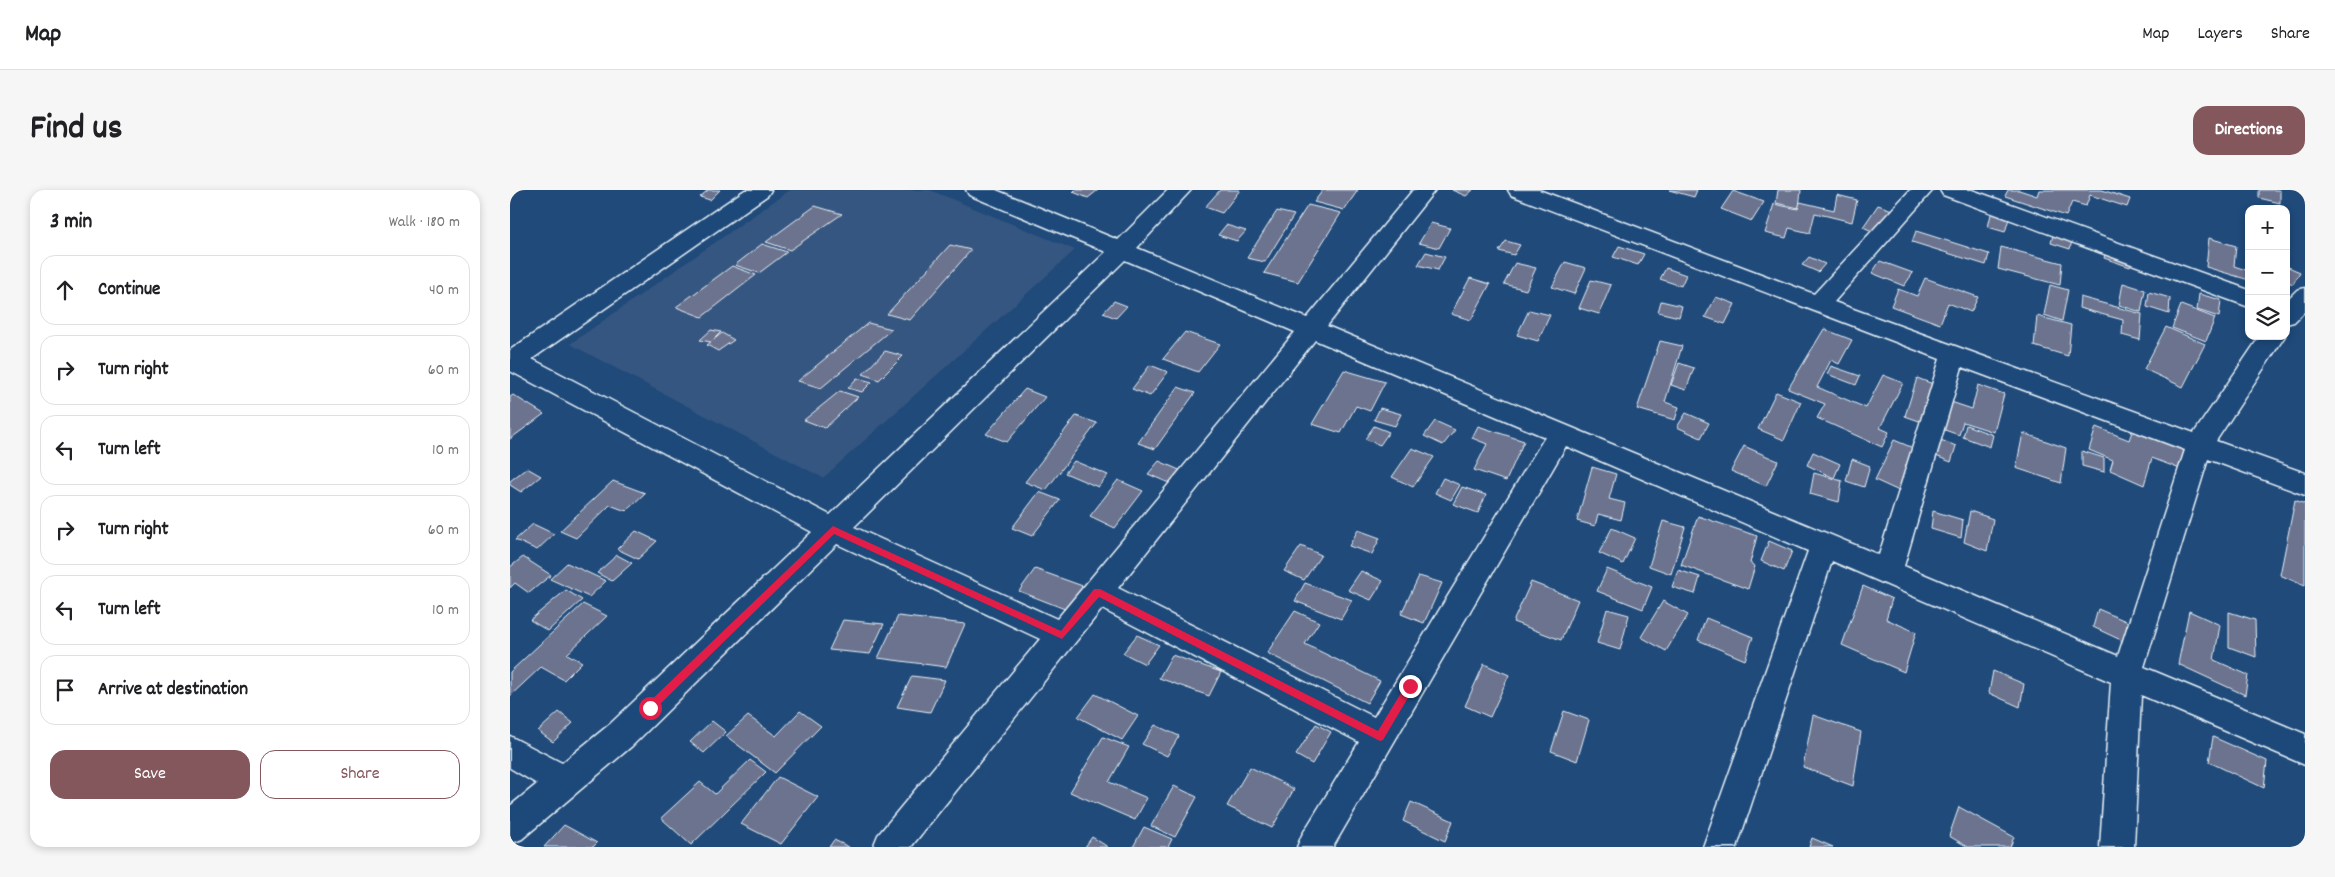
<!DOCTYPE html>
<meta charset="utf-8">
<style>
body{margin:0;font-family:Dekko,sans-serif;background:#f6f6f6;color:#202124}
.controls{position:absolute;right:15px;top:15px;display:grid;overflow:hidden;border-radius:10px;box-shadow:0 2px 8px #0003}
.controls button{width:45px;height:45px;display:grid;place-items:center;padding:0;border:0;border-bottom:1px solid #e0e0e0;background:#fff;color:#202124;font:25px sans-serif}
.stop{position:absolute;width:15px;height:15px;margin:-11px;border:4px solid #e11d48;border-radius:50%;background:#fff}
.stop.end{background:#e11d48;border-color:#fff;box-shadow:0 1px 5px #0008}
.list{margin:0;padding:0;list-style:none}
h2{display:flex;justify-content:space-between;align-items:center;height:65px;margin:0;padding:0 20px;font-size:21px}
h2 small{font-size:16px;font-weight:400;color:#757577}
.list li{display:grid;grid-template-columns:32px 1fr auto;gap:15px;align-items:center;box-sizing:border-box;height:70px;margin:0 10px 10px;padding:0 10px;border:1px solid #e0e0e0;border-radius:15px}
.list b{display:block;font-size:19px;white-space:nowrap}
.list em{font-size:16px;font-style:normal;color:#757577}
.actions{display:flex;gap:10px;padding:15px 20px}
.actions a{flex:1;padding:11px 0;border:1px solid #84575d;border-radius:15px;text-align:center;font-size:18px;color:#84575d}
.actions .main{background:#84575d;color:#fff}
.icon{flex:none;width:28px;height:28px;fill:none;stroke:currentColor;stroke-width:2;stroke-linecap:round;stroke-linejoin:round}
.map{position:relative;flex:none;width:1795px;height:657px;overflow:hidden;border-radius:15px}
header{display:flex;align-items:center;gap:30px;box-sizing:border-box;height:70px;padding:0 25px;background:#fff;border-bottom:1px solid #e0e0e0}
header strong{font-size:24px}
nav{display:flex;gap:28px;margin-inline-start:auto;font-size:18px}
.intro{display:flex;align-items:center;justify-content:space-between;box-sizing:border-box;height:120px;padding:0 30px}
h1{margin:0;font-size:35px}
.button{padding:12px 22px;border-radius:15px;background:#84575d;color:#fff;font-size:18px;font-weight:700}
main{display:flex;gap:30px;padding:0 30px}
aside{flex:1;background:#fff;border-radius:15px;box-shadow:0 2px 8px #0003}
.map>svg:first-child{display:block}
.built{fill:#365680}
.building{fill:#6c738e;stroke:#e8f1f8}
.lines{fill:none;stroke-linecap:round;stroke-linejoin:round}
.street-casing{stroke:#e8f1f8;stroke-width:3}
.street{fill:#1f4a7a;fill-rule:evenodd}
.route{fill:#e11d48}
</style>
<header>
<strong>Map</strong>
<nav><a>Map</a><a>Layers</a><a>Share</a></nav>
</header>
<div class="intro"><h1>Find us</h1><a class="button">Directions</a></div>
<main>
<aside>
<h2>3 min<small>Walk · 180 m</small></h2>
<ul class="list">
<li><svg class="icon" aria-label="ahead" viewBox="0 0 24 24"><path d="M12 20V5M6 11l6-6 6 6"/></svg><div><b>Continue</b></div><em>40 m</em></li>
<li><svg class="icon" aria-label="right" viewBox="0 0 24 24"><path d="M7 20v-9h11M14 6l5 5-5 5"/></svg><div><b>Turn right</b></div><em>60 m</em></li>
<li><svg class="icon" aria-label="left" viewBox="0 0 24 24"><path d="M17 20v-9H6M10 6l-5 5 5 5"/></svg><div><b>Turn left</b></div><em>10 m</em></li>
<li><svg class="icon" aria-label="right" viewBox="0 0 24 24"><path d="M7 20v-9h11M14 6l5 5-5 5"/></svg><div><b>Turn right</b></div><em>60 m</em></li>
<li><svg class="icon" aria-label="left" viewBox="0 0 24 24"><path d="M17 20v-9H6M10 6l-5 5 5 5"/></svg><div><b>Turn left</b></div><em>10 m</em></li>
<li><svg class="icon" aria-label="arrive" viewBox="0 0 24 24"><path d="M6 21V4h12l-3 4 3 4H6"/></svg><div><b>Arrive at destination</b></div></li>
</ul>
<div class="actions"><a class="main">Save</a><a>Share</a></div>
</aside>
<div class="map">
<svg width="1795" height="657" viewBox="0 0 1795 657">
<rect width="100%" height="100%" fill="#1f4a7a"/>
<filter id="ink" filterUnits="userSpaceOnUse"><feTurbulence type="fractalNoise" baseFrequency=".02" numOctaves="2"/><feDisplacementMap in="SourceGraphic" scale="10" xChannelSelector="R" yChannelSelector="G"/><feConvolveMatrix kernelMatrix="1 2 1 2 8 2 1 2 1" color-interpolation-filters="sRGB"/></filter>
<g filter="url(#ink)">
<path class="built" d="M280,0H420L565,60L313,288L60,154Z"/>
<g class="building">
<path d="M198,0H210L200,10L190,7Z"/>
<path d="M565,0H588L578,8L563,2Z"/>
<path d="M710,0H730L712,23L695,17Z"/>
<path d="M813,0H848L834,20L804,12Z"/>
<path d="M942,0H963L956,6Z"/>
<path d="M1159,0H1187L1184,7Z"/>
<path d="M1268,0H1291L1289,18L1266,13Z"/>
<path d="M1498,0H1509L1527,6L1529,0H1592L1620,9L1617,17L1580,5L1576,16L1562,12L1556,26L1495,6Z"/>
<path d="M1749,0H1770V13L1749,8Z"/>
<path d="M1223,1L1254,12L1242,31L1211,19Z"/>
<path d="M1327,5L1347,10L1342,32L1305,23L1300,43L1279,38L1276,48L1255,43L1264,14L1288,19L1290,12L1324,20Z"/>
<path d="M798,15L831,23L788,92L754,83Z"/>
<path d="M1368,15L1385,21L1369,44L1353,37Z"/>
<path d="M305,16L332,24L280,60L256,52Z"/>
<path d="M1482,20L1500,25L1495,42L1478,37Z"/>
<path d="M767,21L784,25L755,72L737,68Z"/>
<path d="M921,33L940,38L929,58L909,53Z"/>
<path d="M716,35L736,41L727,51L708,45Z"/>
<path d="M1406,41L1479,64L1476,75L1402,52Z"/>
<path d="M1544,41L1563,46L1560,59L1541,53Z"/>
<path d="M1699,48L1726,56L1724,76L1739,81V90L1696,77Z"/>
<path d="M996,51L1010,55L1004,65L989,61Z"/>
<path d="M252,54L277,62L249,83L225,75Z"/>
<path d="M440,55L461,60L400,130L377,124Z"/>
<path d="M1109,56L1134,64L1128,75L1103,67Z"/>
<path d="M1491,57L1552,73L1550,95L1488,79Z"/>
<path d="M1597,57L1623,66L1620,77L1594,68Z"/>
<path d="M916,62L935,67L928,80L908,75Z"/>
<path d="M1299,67L1315,74L1308,82L1292,75Z"/>
<path d="M1370,71L1403,83L1394,96L1362,83Z"/>
<path d="M1055,72L1076,78L1064,104L1042,97Z"/>
<path d="M1005,73L1026,78L1016,100L994,94Z"/>
<path d="M222,76L246,85L192,127L166,117Z"/>
<path d="M1776,76L1790,82L1783,94L1776,91Z"/>
<path d="M1156,78L1176,85L1171,96L1150,89Z"/>
<path d="M960,88L980,94L961,130L941,124Z"/>
<path d="M1415,88L1468,107L1461,122L1438,113L1430,134L1381,116L1388,99L1407,106Z"/>
<path d="M1081,90L1101,95L1089,124L1069,118Z"/>
<path d="M1613,93L1635,100L1631,122L1609,115Z"/>
<path d="M1540,95L1558,100L1552,131L1534,125Z"/>
<path d="M1639,102L1660,108L1659,124L1637,117Z"/>
<path d="M1689,104L1711,110L1709,127L1687,120Z"/>
<path d="M1206,107L1225,114L1215,134L1195,127Z"/>
<path d="M1570,107L1632,124L1630,150L1612,145L1613,130L1569,118Z"/>
<path d="M604,111L617,116L606,128L593,123Z"/>
<path d="M1151,111L1172,116L1169,127L1148,122Z"/>
<path d="M1671,115L1705,128L1696,151L1662,138Z"/>
<path d="M1019,120L1040,125L1028,151L1007,145Z"/>
<path d="M1527,126L1561,135L1558,166L1524,156Z"/>
<path d="M358,133L382,139L311,198L288,191Z"/>
<path d="M1656,137L1695,154L1673,197L1634,179Z"/>
<path d="M1314,139L1342,150L1329,174L1321,170L1307,197L1356,218L1373,185L1393,193L1370,238L1379,242L1372,257L1307,228L1315,214L1278,199Z"/>
<path d="M201,140L211,142L201,152L190,150Z"/>
<path d="M675,142L710,154L688,182L653,169Z"/>
<path d="M212,143L224,150L208,161L197,155Z"/>
<path d="M1150,151L1172,156L1155,212L1169,217L1165,230L1127,219Z"/>
<path d="M375,161L393,166L369,190L353,184Z"/>
<path d="M1169,173L1184,178L1176,200L1161,195Z"/>
<path d="M640,175L658,182L640,206L622,199Z"/>
<path d="M1321,176L1350,186L1346,195L1317,184Z"/>
<path d="M834,180L875,192L860,221L846,216L831,243L802,234Z"/>
<path d="M347,188L362,192L352,202L338,198Z"/>
<path d="M1407,188L1423,194L1420,205L1462,219L1468,195L1494,204L1484,242L1453,232L1449,245L1395,226Z"/>
<path d="M668,197L685,203L645,259L628,253Z"/>
<path d="M515,199L535,207L497,252L476,244Z"/>
<path d="M330,201L348,207L315,238L294,230Z"/>
<path d="M1266,202L1291,212L1274,250L1248,239Z"/>
<path d="M3,205L34,224L0,249V207Z"/>
<path d="M870,218L891,224L885,236L864,230Z"/>
<path d="M1176,223L1199,233L1191,248L1167,237Z"/>
<path d="M566,226L587,233L536,300L515,292Z"/>
<path d="M925,231L945,240L933,255L914,246Z"/>
<path d="M1456,235L1483,245L1480,257L1453,247Z"/>
<path d="M864,236L879,242L870,255L855,249Z"/>
<path d="M968,236L1014,251L996,291L964,280L977,254L962,248Z"/>
<path d="M1586,237L1619,250L1623,239L1674,260L1670,279L1642,268L1634,295L1600,280L1603,270L1579,260Z"/>
<path d="M1413,243L1446,256L1441,272L1408,259Z"/>
<path d="M1513,243L1556,258L1551,293L1506,278Z"/>
<path d="M1384,250L1408,260L1389,301L1365,290Z"/>
<path d="M1234,256L1268,271L1256,296L1221,281Z"/>
<path d="M902,258L924,267L903,297L882,287Z"/>
<path d="M1572,261L1594,268V282L1572,276Z"/>
<path d="M1303,262L1330,274L1324,288L1297,275Z"/>
<path d="M1342,269L1360,276L1354,297L1336,291Z"/>
<path d="M564,271L598,285L588,297L555,283Z"/>
<path d="M649,271L676,283L666,296L638,284Z"/>
<path d="M1082,277L1106,284L1099,309L1115,313L1111,330L1088,324L1085,336L1067,331Z"/>
<path d="M17,278L31,286L11,302L0,295V291Z"/>
<path d="M1304,283L1332,291L1329,312L1300,304Z"/>
<path d="M933,288L950,295L941,310L925,303Z"/>
<path d="M608,290L633,301L605,338L580,326Z"/>
<path d="M103,291L135,303L116,321L100,315L66,348L50,341Z"/>
<path d="M952,297L976,305L968,323L943,314Z"/>
<path d="M529,302L550,310L522,346L502,338Z"/>
<path d="M1785,310L1795,314V396L1770,385Z"/>
<path d="M1423,321L1453,330L1451,348L1421,339Z"/>
<path d="M1460,321L1483,329L1477,361L1454,352Z"/>
<path d="M1188,326L1247,346L1240,373L1245,376L1238,399L1171,375Z"/>
<path d="M1153,331L1175,337L1161,384L1139,376Z"/>
<path d="M23,334L44,344L27,360L5,350Z"/>
<path d="M1102,338L1125,348L1113,374L1089,363Z"/>
<path d="M848,340L870,348L862,364L839,356Z"/>
<path d="M126,341L147,351L128,369L107,359Z"/>
<path d="M1259,351L1282,361L1274,381L1251,371Z"/>
<path d="M791,356L811,365L794,390L774,381Z"/>
<path d="M107,365L122,373L102,391L87,383Z"/>
<path d="M13,367L41,385L19,403L5,393L0,398V377Z"/>
<path d="M57,373L96,391L79,407L40,389Z"/>
<path d="M525,379L581,399L565,423L509,401Z"/>
<path d="M1097,379L1142,397L1133,419L1087,401Z"/>
<path d="M1168,380L1190,387L1185,404L1162,397Z"/>
<path d="M851,381L873,391L861,410L838,400Z"/>
<path d="M909,386L932,393L914,433L891,424Z"/>
<path d="M1021,392L1068,410L1051,450L1003,432Z"/>
<path d="M795,393L842,410L831,429L785,411Z"/>
<path d="M1353,396L1382,409L1376,429L1406,442L1394,482L1332,455Z"/>
<path d="M56,400L72,410L38,441L20,430Z"/>
<path d="M1153,411L1178,425L1156,461L1131,447Z"/>
<path d="M73,414L97,426L57,464L72,472L54,490L31,477L0,506V482Z"/>
<path d="M1097,419L1119,425L1110,460L1087,453Z"/>
<path d="M1588,419L1618,432L1613,451L1583,437Z"/>
<path d="M785,421L809,432L795,454L870,491L857,513L757,463Z"/>
<path d="M1679,421L1710,435L1704,470L1738,485L1735,505L1668,474Z"/>
<path d="M1719,422L1745,430L1746,467L1719,457Z"/>
<path d="M388,426L455,434L436,477L368,468Z"/>
<path d="M1196,428L1243,447L1235,470L1188,450Z"/>
<path d="M333,430L374,434L360,464L319,460Z"/>
<path d="M627,445L649,455L635,474L613,463Z"/>
<path d="M662,465L711,482L699,506L649,488Z"/>
<path d="M974,474L999,485L980,527L955,516Z"/>
<path d="M1483,481L1514,494L1510,517L1479,503Z"/>
<path d="M402,486L435,490L420,522L387,517Z"/>
<path d="M585,504L628,526L612,550L568,527Z"/>
<path d="M290,521L311,536L265,583L216,546L238,526L266,546Z"/>
<path d="M1054,521L1079,530L1067,571L1041,561Z"/>
<path d="M49,522L63,533L43,552L28,541Z"/>
<path d="M1303,525L1351,542L1343,596L1293,577Z"/>
<path d="M202,531L216,542L194,563L180,552Z"/>
<path d="M806,534L821,542L802,574L786,565Z"/>
<path d="M645,535L669,546L657,566L632,554Z"/>
<path d="M593,547L619,557L599,592L637,608L625,630L560,602Z"/>
<path d="M1703,547L1757,571L1754,598L1699,572Z"/>
<path d="M240,570L256,582L181,655L151,628L190,592L205,604Z"/>
<path d="M740,577L784,599L762,638L717,616Z"/>
<path d="M268,587L308,607L271,654L231,634Z"/>
<path d="M664,596L687,607L665,647L641,636Z"/>
<path d="M901,612L943,631L935,651L893,631Z"/>
<path d="M1449,617L1504,647L1500,657H1458L1439,646Z"/>
<path d="M54,635L87,653L83,657H34Z"/>
<path d="M634,637L662,649L658,657H623Z"/>
<path d="M582,647L598,657H575Z"/>
<path d="M1302,648L1323,657H1299Z"/>
<path d="M324,650L339,657H319Z"/>
</g>
<g class="lines">
<defs>
<g id="street">
<path d="M235,0H261L258,5L22,169L320,325L596,62L459,5L456,0H486L608,50L658,0H681L627,58L797,128L903,0H925L817,136L1369,365L1430,169L1001,5L998,0H1029L1304,104L1400,0H1423L1324,112L1684,243L1750,146H1775L1706,251L1795,283V305L1698,269L1634,477L1795,544V575L1631,505L1624,657H1590L1601,492L1322,371L1227,657H1193L1298,361L1056,256L823,657H787L792,645L849,552L592,419L401,657H363L368,645L530,449L327,354L122,556L12,649L0,654V616L27,594L0,578V546L52,573L100,534L302,342L0,181V160ZM615,70L785,142L547,429L344,337ZM805,150L1035,247L864,527L608,398ZM1452,177L1675,260L1608,466L1394,376Z"/>
<path d="M1430,0H1462L1739,100V117L1433,5Z"/>
<path d="M1795,98V121L1784,132L1776,134V111L1787,100Z"/>
</g>
</defs>
<use href="#street" class="street-casing"/>
<use href="#street" class="street"/>
</g>
</g>
<path class="route" d="M323,336L551,441L584,399H590L868,541L897,493H903L905,496L873,550L870,551L589,407L552,449L324,344L143,521H136V515Z"/>
</svg>
<div class="controls">
<button>+</button>
<button>−</button>
<button><svg class="icon" aria-label="layers" viewBox="0 0 24 24"><path d="M12 4l9 5-9 5-9-5zM3 14l9 5 9-5"/></svg></button>
</div>
<div class="stop" style="left:140px;top:518px"></div>
<div class="stop end" style="left:900px;top:496px"></div>
</div>
</main>
